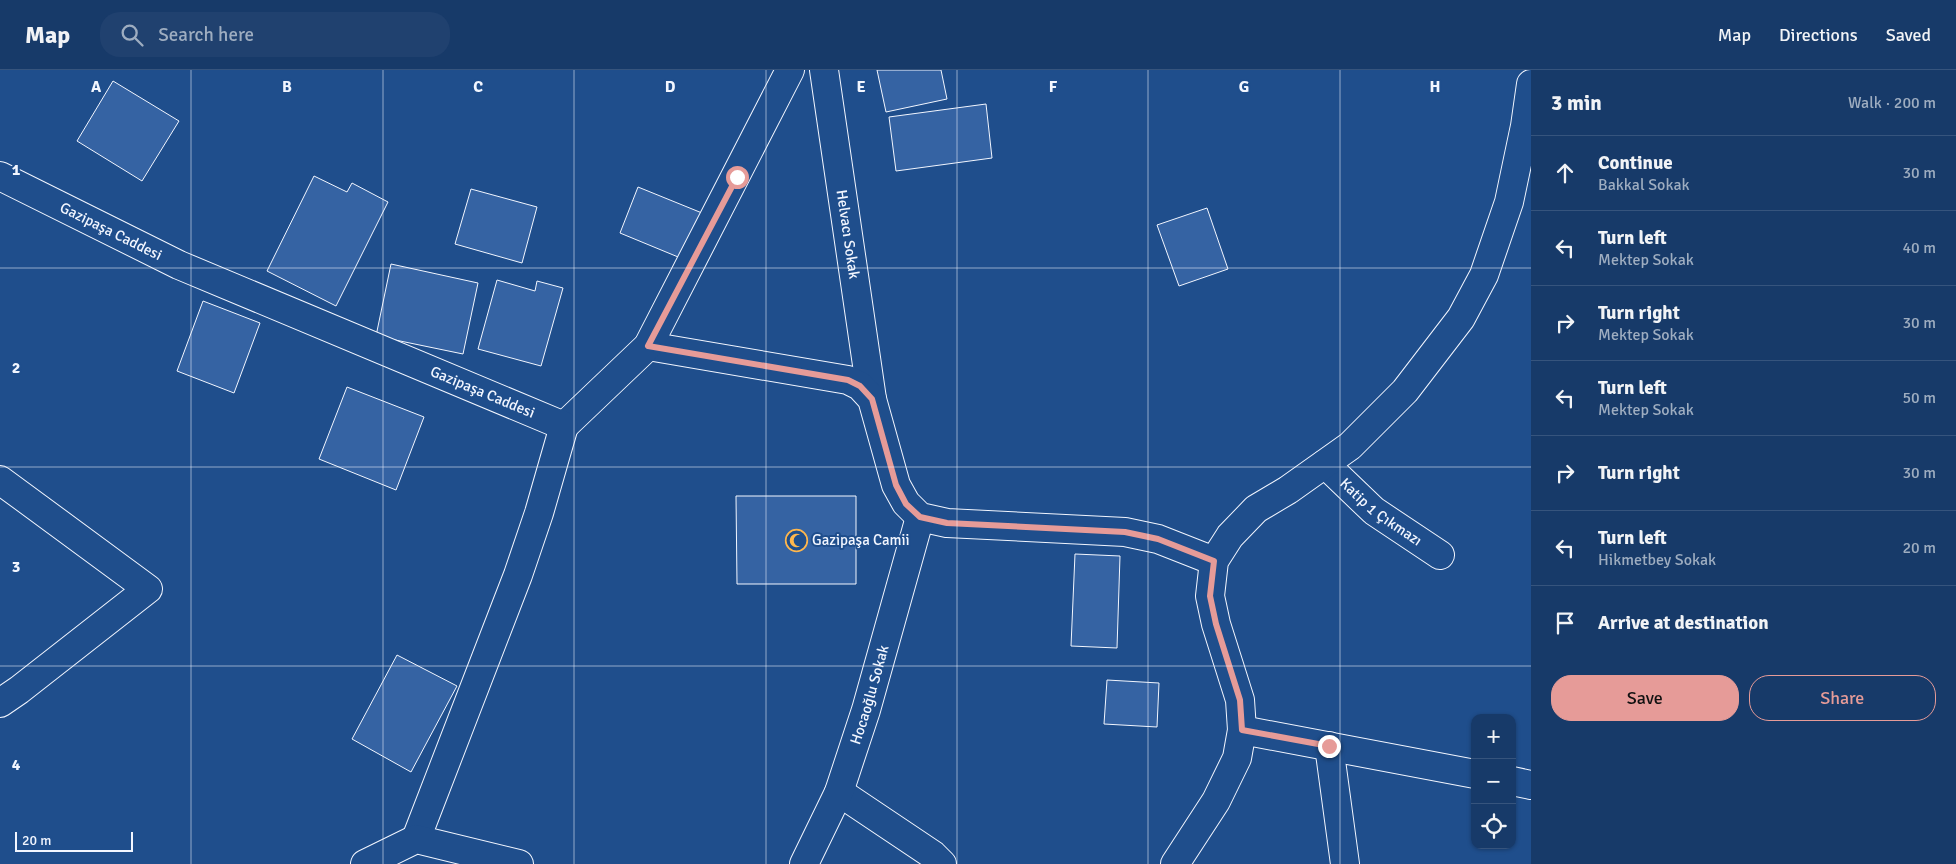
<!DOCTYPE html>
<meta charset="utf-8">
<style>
body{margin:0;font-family:Signika,sans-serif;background:#20416f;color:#f1f3f6}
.controls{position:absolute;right:15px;bottom:15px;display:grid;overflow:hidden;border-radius:10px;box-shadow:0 1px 4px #0004}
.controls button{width:45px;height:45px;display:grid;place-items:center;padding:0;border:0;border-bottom:1px solid #36547d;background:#173a69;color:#f1f3f6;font:25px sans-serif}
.scale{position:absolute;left:15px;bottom:12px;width:118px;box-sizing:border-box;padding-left:5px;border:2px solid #f2f6ff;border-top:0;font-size:14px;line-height:18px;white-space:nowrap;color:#f2f6ff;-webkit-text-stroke:4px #1f4e8c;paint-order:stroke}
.stop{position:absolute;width:15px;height:15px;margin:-11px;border:4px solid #e69b98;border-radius:50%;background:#fff}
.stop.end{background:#e69b98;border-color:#fff;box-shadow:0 1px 5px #0008}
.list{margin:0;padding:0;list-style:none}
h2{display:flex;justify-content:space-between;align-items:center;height:65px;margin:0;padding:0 20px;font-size:21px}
h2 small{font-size:16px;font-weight:400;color:#9eadc0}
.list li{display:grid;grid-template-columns:32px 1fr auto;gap:15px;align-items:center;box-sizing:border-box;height:75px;padding:0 20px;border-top:1px solid #36547d}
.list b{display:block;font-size:19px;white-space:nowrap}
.list p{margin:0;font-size:16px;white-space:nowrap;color:#9eadc0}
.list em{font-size:16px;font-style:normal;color:#9eadc0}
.actions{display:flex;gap:10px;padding:15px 20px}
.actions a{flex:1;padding:11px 0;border:1px solid #e69b98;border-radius:20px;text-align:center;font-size:18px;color:#e69b98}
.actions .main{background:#e69b98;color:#111}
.icon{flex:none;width:28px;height:28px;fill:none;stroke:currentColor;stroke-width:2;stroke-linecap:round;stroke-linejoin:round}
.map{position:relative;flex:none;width:1531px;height:794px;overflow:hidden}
header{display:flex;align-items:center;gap:30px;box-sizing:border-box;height:70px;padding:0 25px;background:#173a69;border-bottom:1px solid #36547d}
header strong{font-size:24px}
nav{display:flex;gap:28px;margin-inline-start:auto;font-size:18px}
.search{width:350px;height:45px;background:#20416f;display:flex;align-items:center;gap:12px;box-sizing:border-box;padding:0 18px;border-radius:20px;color:#9eadc0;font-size:19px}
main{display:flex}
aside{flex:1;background:#173a69}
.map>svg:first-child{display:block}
.building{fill:#3563a3;stroke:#f2f6ff}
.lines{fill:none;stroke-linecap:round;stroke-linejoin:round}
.street-casing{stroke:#f2f6ff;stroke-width:30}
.secondary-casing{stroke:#f2f6ff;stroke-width:30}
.street{stroke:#1f4e8c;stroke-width:28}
.secondary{stroke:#1f4e8c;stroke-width:28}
.route{stroke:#e69b98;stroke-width:6}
.grid{fill:none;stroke:#f2f6ff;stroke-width:1;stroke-opacity:0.55}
.labels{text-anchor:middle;stroke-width:4;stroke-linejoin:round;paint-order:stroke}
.street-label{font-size:15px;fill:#f2f6ff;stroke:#1f4e8c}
.poi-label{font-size:15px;fill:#f2f6ff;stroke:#1f4e8c;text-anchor:start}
.grid-label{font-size:16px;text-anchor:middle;font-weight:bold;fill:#f2f6ff;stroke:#1f4e8c;stroke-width:4;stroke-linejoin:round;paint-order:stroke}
</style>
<header>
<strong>Map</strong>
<div class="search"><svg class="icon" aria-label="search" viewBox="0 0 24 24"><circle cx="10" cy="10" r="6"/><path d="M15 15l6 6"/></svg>Search here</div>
<nav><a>Map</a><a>Directions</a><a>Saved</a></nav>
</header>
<main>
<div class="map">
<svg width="1531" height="794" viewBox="0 0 1531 794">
<rect width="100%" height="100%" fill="#1f4e8c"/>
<g class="building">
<path d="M877,0H941L947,29L886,42Z"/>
<path d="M113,11L179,51L142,111L77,71Z"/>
<path d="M986,34L992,88L896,101L889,47Z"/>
<path d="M314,106L347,122L352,113L388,132L336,236L267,201Z"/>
<path d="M638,117L702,143L683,189L620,163Z"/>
<path d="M471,119L537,137L522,193L455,174Z"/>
<path d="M1207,138L1228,199L1179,216L1157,155Z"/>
<path d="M391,194L478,213L463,284L376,266Z"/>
<path d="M497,210L535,221L537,211L563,218L541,296L478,279Z"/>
<path d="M203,231L260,253L234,323L177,301Z"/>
<path d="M347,317L424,347L396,420L319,389Z"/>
<path d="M736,426H856V514H737Z"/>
<path d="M1075,484L1120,486L1117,578L1071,576Z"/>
<path d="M397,585L457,616L411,702L352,669Z"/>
<path d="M1107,610L1159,613L1157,657L1104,654Z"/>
</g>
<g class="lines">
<defs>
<g id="street">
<path id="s1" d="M824,0L872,329"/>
<path d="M648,276L848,310L860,316L872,329L896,415L906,433L920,447L947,453L1125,462L1158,469L1214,491"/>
<path d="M564,356L648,276L790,0"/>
<path id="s2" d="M1325,394L1374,441L1440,485"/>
<path d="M0,410L148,519L19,620L0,633"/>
<path d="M1242,660L1475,704"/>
<path d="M1329,676L1345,794"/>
<path d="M1512,711L1531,715"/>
<path d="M839,722L933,785L942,794"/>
<path id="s3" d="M804,794L839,722L866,640L920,447"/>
<path d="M1175,794L1216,731L1237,688L1242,660L1240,630L1216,554L1210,526L1214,491L1230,466L1256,439L1288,420L1350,376L1405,321L1461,248L1484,205L1509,132L1525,56L1531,14"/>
</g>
<g id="secondary">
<path id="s4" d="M0,106L179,195L564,356L539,443L518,505L416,769"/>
<path d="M365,794L416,769L519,794"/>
</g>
</defs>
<use href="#street" class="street-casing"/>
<use href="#secondary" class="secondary-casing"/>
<use href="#street" class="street"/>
<use href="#secondary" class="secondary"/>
</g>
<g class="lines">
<path class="route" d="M737,107L648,276L848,310L860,316L872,329L896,415L906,434L920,447L947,453L1125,462L1158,469L1214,491L1210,526L1216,554L1240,630L1242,660L1329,676"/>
</g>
<path class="grid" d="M191,0V794M383,0V794M574,0V794M766,0V794M957,0V794M1148,0V794M1340,0V794M0,198H1531M0,397H1531M0,596H1531"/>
<defs>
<symbol id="mosque-ring" viewBox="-11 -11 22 22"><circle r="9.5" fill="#1f4e8c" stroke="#ffb74d" stroke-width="1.5"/><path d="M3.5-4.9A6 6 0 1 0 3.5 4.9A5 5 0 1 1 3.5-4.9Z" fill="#ffb74d"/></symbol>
</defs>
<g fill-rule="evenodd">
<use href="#mosque-ring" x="784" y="458" width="25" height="25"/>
</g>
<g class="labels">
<g class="street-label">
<text dy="5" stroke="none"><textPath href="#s4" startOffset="124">Gazipaşa Caddesi</textPath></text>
<text dy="5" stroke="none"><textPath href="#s1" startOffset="166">Helvacı Sokak</textPath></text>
<text dy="5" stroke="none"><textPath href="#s4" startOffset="529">Gazipaşa Caddesi</textPath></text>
<text dy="5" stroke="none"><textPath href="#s2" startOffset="74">Katip 1 Çıkmazı</textPath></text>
<text dy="5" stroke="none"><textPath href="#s3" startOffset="182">Hocaoğlu Sokak</textPath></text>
</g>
<g class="poi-label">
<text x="812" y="475">Gazipaşa Camii</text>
</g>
</g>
<g class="grid-label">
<text x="96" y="22">A</text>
<text x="287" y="22">B</text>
<text x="478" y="22">C</text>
<text x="670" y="22">D</text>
<text x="861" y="22">E</text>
<text x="1053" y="22">F</text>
<text x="1244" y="22">G</text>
<text x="1435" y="22">H</text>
<text x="16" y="105">1</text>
<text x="16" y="303">2</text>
<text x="16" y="502">3</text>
<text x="16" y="700">4</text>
</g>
</svg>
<div class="controls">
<button>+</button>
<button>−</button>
<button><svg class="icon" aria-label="locate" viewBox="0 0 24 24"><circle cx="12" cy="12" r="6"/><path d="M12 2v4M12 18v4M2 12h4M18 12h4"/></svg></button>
</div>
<div class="scale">20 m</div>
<div class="stop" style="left:737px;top:107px"></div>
<div class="stop end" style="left:1329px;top:676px"></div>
</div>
<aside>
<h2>3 min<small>Walk · 200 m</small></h2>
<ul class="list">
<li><svg class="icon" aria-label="ahead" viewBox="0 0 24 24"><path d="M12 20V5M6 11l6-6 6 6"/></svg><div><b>Continue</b><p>Bakkal Sokak</p></div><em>30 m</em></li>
<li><svg class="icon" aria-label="left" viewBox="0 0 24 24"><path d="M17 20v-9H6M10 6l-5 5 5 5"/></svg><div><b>Turn left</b><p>Mektep Sokak</p></div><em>40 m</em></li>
<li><svg class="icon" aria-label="right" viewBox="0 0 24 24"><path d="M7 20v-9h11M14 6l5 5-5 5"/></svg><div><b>Turn right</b><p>Mektep Sokak</p></div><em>30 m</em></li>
<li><svg class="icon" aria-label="left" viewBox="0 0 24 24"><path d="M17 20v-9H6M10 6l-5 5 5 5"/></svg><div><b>Turn left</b><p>Mektep Sokak</p></div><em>50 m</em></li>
<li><svg class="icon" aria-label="right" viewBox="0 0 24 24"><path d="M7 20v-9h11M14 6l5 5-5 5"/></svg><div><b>Turn right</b></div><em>30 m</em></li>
<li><svg class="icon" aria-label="left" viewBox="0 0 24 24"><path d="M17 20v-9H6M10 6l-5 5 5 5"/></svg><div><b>Turn left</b><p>Hikmetbey Sokak</p></div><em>20 m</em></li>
<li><svg class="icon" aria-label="arrive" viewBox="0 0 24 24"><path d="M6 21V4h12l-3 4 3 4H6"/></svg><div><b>Arrive at destination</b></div></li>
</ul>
<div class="actions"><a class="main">Save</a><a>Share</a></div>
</aside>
</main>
